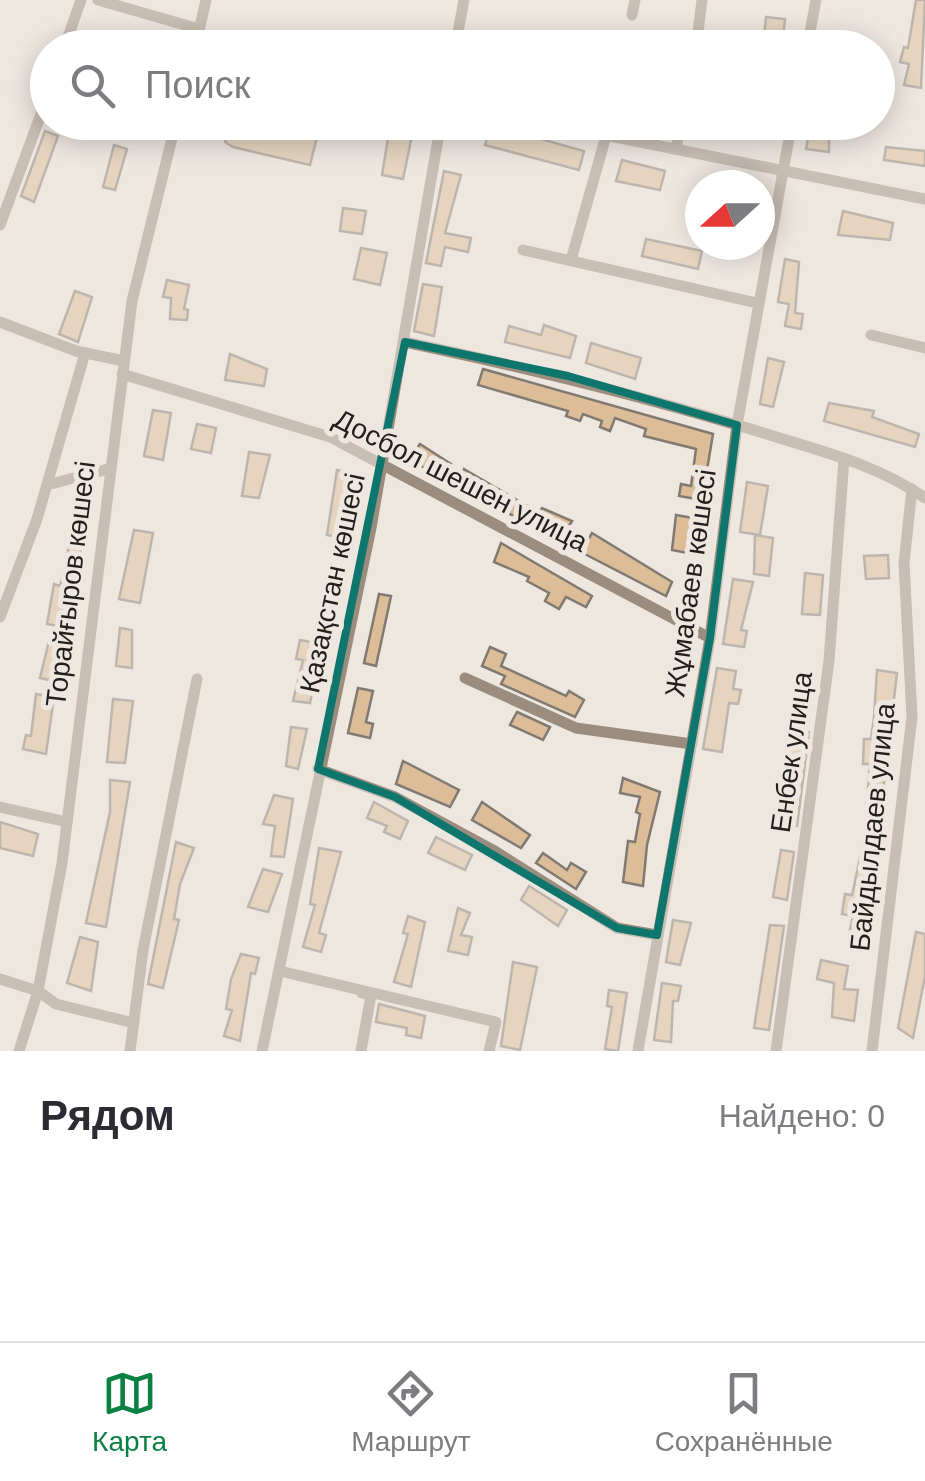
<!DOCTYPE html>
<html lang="ru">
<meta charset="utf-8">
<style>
body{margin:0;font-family:Helvetica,sans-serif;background:#f7f7f7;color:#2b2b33}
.compass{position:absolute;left:685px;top:170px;width:90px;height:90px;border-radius:50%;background:#fff;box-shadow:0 5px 25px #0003;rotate:249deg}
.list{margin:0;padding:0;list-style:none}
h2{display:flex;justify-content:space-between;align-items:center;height:130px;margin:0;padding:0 40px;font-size:42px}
h2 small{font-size:32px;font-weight:400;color:#7c7c81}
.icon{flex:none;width:55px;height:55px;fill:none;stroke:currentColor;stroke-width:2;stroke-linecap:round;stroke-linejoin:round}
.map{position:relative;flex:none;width:925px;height:1051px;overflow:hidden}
.search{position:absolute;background:#fff;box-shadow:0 5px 25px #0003;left:30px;right:30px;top:30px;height:110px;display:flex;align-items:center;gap:25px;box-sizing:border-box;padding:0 35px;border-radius:55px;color:#7c7c81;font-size:38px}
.sheet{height:290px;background:#fff}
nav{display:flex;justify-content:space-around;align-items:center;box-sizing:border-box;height:140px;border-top:2px solid #e1e1e2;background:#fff;font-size:28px;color:#7c7c81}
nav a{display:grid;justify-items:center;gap:5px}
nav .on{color:#0b8043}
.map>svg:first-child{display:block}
.building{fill:#dcbd98;stroke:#807a73;stroke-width:2.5}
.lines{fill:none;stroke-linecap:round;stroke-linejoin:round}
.minor{stroke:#9b8d7e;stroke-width:11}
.marked{fill:none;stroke:#0f766e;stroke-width:8;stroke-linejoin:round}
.labels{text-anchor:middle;stroke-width:10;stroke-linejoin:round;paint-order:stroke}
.street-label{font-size:28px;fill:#211f1d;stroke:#eee7e0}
</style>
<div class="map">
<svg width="925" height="1051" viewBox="0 0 925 1051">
<rect width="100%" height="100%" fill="#eee7e0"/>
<g class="building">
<path d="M916,0H925L921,88L904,85L909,64L900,62L904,47L908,48Z"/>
<path d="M766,17L785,19L782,48H763Z"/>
<path d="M230,122L310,131L317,137L310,165L233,147L225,142Z"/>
<path d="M811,122H829V152L806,149Z"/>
<path d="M491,125L584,151L579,170L485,145Z"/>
<path d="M390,126L413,131L403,179L382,175Z"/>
<path d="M45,131L58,136L34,202L21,196Z"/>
<path d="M114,145L127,149L115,190L103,187Z"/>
<path d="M886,147L925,151V166L884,160Z"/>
<path d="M622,160L665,171L660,190L616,181Z"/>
<path d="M444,171L461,175L445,233L471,238L468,252L445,247L441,266L426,263Z"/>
<path d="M343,208L366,211L362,234L340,231Z"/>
<path d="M843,211L893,223L890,240L838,235Z"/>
<path d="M646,239L702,251L698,269L642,256Z"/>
<path d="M361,248L387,253L380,285L354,279Z"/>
<path d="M785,259L799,262L795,313L803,314L801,329L785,326L789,304L778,302Z"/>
<path d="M167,280L189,285L184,309L188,310L187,320L170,319L171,298L163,297Z"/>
<path d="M423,284L442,287L434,336L414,331Z"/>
<path d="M75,291L92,297L78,342L59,334Z"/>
<path d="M544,325L576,336L570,358L505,342L509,326L541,335Z"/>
<path d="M591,343L641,358L635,379L586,363Z"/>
<path d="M230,354L267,369L264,386L225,380Z"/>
<path d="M768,358L784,362L773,407L760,404Z"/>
<path d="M483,369L713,434L702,500L679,496L681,484L691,486L696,449L644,436L646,429L615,418L610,431L600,427L602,421L583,414L580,421L566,416L568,411L478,385Z"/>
<path d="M829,403L874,411L872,417L919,434L915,447L824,421Z"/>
<path d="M153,410L171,413L163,460L144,456Z"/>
<path d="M197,424L216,428L211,453L191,449Z"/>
<path d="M420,444L451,464L445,478L409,460Z"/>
<path d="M249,452L270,455L259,498L242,496Z"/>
<path d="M464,469L539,513L542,508L572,521L560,541L456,485Z"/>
<path d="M337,470L351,473L339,537L327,535Z"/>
<path d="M747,482L768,486L760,535L740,532Z"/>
<path d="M676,515L699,519L693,554L672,550Z"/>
<path d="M71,521L85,524L68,628L47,624L54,584L60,586L67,561Z"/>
<path d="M134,530L153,533L140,603L119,599Z"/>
<path d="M592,533L672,582L666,596L581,552Z"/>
<path d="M755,535L773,538L769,576L754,574Z"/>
<path d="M501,543L592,596L586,607L566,597L559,609L545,601L549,593L527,581L529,577L494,562Z"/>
<path d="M888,555L889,578L866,579L864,556Z"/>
<path d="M805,573L823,575L820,615L802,614Z"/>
<path d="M733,579L753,582L741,630L747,631L744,647L723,644Z"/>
<path d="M379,594L391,596L376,666L364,663Z"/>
<path d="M120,628L132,630V668L116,666Z"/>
<path d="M300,640L322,644L310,703L293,701L303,660L296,659Z"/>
<path d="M49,641L64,644L58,682L40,678Z"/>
<path d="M490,647L506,654L501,666L566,696L569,691L584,700L575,717L501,684L505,676L482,666Z"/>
<path d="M717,668L736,671L733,689L741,690L738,704L729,703L722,752L703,749Z"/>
<path d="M877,670L897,673L882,800L885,815L865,942L848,939L853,916L842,914L845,894L852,895L870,811L866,810L870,764H863L864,739H871L874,717Z"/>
<path d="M796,676L814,679L810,710L791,707Z"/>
<path d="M358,688L373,691L366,722L373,724L370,738L348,733Z"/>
<path d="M36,694L54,697L46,754L23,749L26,735L31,736Z"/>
<path d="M113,699L133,701L125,763L107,762Z"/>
<path d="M517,712L550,727L543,740L510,725Z"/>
<path d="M291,727L307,729L298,769L286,766Z"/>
<path d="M789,729L809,732L797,826L784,825L786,807L778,806Z"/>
<path d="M403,761L459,790L450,807L396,784Z"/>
<path d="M623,778L660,792L647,845L643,886L623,882L628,841L635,842L640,814L636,812L640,797L620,793Z"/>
<path d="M110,780L130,782L106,927L86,923L110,812Z"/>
<path d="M274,795L293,799L284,857L271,856L275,826L263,824Z"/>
<path d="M374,802L408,821L400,839L384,832L387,826L367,818Z"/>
<path d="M482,802L530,835L521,848L472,820Z"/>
<path d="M0,822L38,834L33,856L0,848Z"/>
<path d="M436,837L472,855L465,870L428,853Z"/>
<path d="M176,842L194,848L180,884L174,919L179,920L163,988L148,984Z"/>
<path d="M319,848L341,852L319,933L326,935L321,952L303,947L315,905L310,904Z"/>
<path d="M781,850L794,852L787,900L773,897Z"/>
<path d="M543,853L567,870L571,863L586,872L576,889L536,863Z"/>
<path d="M263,869L282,874L268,912L248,907Z"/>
<path d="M529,886L567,910L558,926L521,900Z"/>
<path d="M458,908L470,913L461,935L472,937L468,955L448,951Z"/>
<path d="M408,916L425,922L411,987L394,982L408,934L403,933Z"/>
<path d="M673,920L691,923L680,965L666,962Z"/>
<path d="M770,925L784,926L769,1030L754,1028Z"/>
<path d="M916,932L925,934V976L913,1038L898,1028Z"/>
<path d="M80,937L98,942L91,991L67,983Z"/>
<path d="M241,954L259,958L255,974L251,973L240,1041L224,1036L232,1010L226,1009L231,979Z"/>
<path d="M821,960L848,966L844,989L858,990L854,1021L832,1017L834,983L817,979Z"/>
<path d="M513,962L537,967L520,1050L501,1046Z"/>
<path d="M662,983L681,986L678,1001H673L671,1042L654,1040Z"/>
<path d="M609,990L627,993L618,1051L605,1049L612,1007L607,1006Z"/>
<path d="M379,1004L425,1016L421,1038L406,1035L407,1028L376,1022Z"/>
</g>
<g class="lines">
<g class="minor">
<path d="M98,0L199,29"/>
<path d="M632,15L635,0"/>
<path d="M64,48L81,0"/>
<path d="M195,48L206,0"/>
<path d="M455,48L464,0"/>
<path d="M696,48L702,0"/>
<path d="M807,48L816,0"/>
<path d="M540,122L925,199"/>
<path d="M676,149L681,122"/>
<path d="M0,225L48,95"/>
<path d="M523,250L757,303"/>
<path d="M571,260L606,136"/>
<path d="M0,322L76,351L124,361"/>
<path d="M871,335L925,348"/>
<path d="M405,342C528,368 649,397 770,435C824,452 878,465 925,498"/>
<path d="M122,374L330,437L710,638"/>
<path d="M47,485L108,469"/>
<path d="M0,617L37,519L85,353"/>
<path d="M465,678L576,728L692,744"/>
<path d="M318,769L395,797L493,850L617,928L657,935"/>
<path d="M0,807L67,822"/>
<path d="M280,971L496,1022L489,1051"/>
<path d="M0,979L38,991L56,1004L134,1023"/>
<path d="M19,1051L38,991L62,863L132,301L176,122"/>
<path d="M130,1051L143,950L197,679"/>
<path d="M262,1051L371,528L441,122"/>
<path d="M361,1051L371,995L362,993"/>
<path d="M638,1051L710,638L737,425L792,122"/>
<path d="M776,1051L829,661L844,459"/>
<path d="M872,1051L912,717L904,563L912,489"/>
</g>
</g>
<path d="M0 0H925V1051H0ZM405,342L568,376L737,425L710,638L657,935L617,928L395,797L318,769Z" fill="#eee7e0" fill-opacity=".55" fill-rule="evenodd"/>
<path class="marked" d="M405,342L568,376L737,425L710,638L657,935L617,928L395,797L318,769Z"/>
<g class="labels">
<g class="street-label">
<text transform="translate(461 480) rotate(27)" y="10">Досбол шешен улица</text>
<text transform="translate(332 583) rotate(-78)" y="10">Қазақстан көшесі</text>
<text transform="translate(690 583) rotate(-82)" y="10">Жұмабаев көшесі</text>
<text transform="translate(70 584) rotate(-83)" y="10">Торайғыров көшесі</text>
<text transform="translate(791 752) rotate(-82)" y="10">Енбек улица</text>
<text transform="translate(872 827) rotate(-84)" y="10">Байдылдаев улица</text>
</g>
</g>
</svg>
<svg class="compass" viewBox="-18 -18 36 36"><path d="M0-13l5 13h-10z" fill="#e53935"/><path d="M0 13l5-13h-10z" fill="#7c7c81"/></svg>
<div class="search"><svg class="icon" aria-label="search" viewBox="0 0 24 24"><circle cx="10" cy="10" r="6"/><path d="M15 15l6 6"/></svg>Поиск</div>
</div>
<section class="sheet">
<h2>Рядом<small>Найдено: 0</small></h2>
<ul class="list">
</ul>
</section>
<nav>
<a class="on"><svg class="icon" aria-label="map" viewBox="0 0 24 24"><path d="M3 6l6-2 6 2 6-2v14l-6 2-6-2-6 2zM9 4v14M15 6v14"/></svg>Карта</a>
<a><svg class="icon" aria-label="directions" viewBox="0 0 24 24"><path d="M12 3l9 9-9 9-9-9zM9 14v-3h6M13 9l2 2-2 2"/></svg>Маршрут</a>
<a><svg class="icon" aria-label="saved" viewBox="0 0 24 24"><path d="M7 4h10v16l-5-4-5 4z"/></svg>Сохранённые</a>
</nav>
